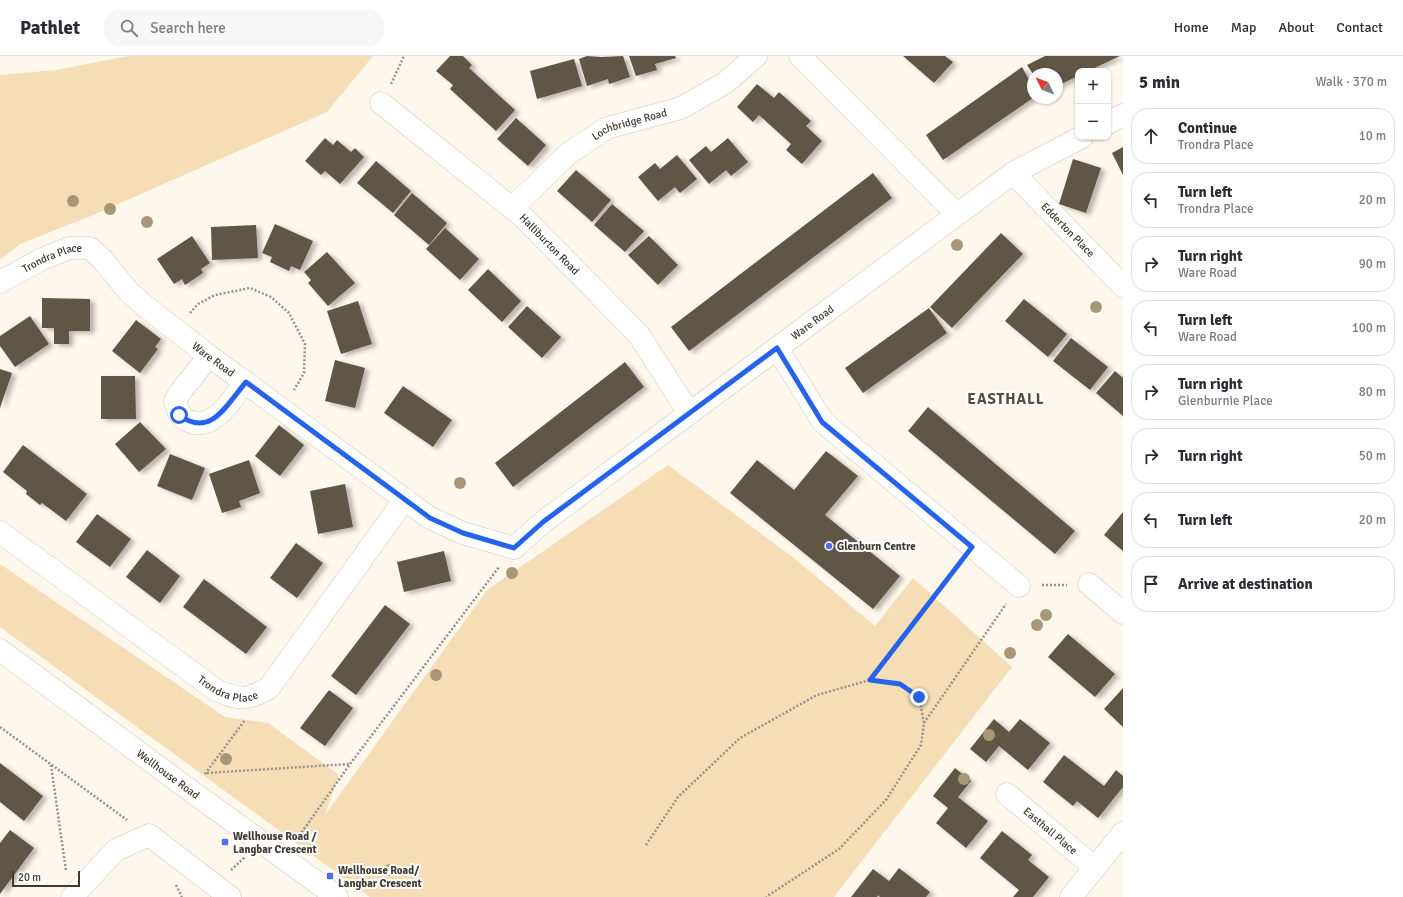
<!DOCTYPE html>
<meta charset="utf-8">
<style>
body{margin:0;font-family:Signika,sans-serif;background:#f7f7f7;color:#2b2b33}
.controls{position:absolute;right:12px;top:12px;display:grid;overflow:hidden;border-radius:8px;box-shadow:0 1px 3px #0004}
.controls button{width:36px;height:36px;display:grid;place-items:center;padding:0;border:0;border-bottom:1px solid #e1e1e2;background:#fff;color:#2b2b33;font:20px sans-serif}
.compass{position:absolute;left:1027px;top:12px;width:36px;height:36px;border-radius:50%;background:#fff;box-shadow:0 1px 3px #0004;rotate:313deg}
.scale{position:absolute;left:12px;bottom:10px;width:68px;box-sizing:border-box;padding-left:4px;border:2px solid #3e3a32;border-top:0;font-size:11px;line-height:14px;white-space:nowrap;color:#3e3a32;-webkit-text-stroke:3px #fff;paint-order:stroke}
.stop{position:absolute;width:12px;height:12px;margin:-9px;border:3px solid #2563eb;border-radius:50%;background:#fff}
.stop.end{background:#2563eb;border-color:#fff;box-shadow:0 1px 4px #0008}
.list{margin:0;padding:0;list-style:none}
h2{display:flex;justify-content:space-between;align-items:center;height:52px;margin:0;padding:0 16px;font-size:17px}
h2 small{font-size:13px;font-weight:400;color:#7c7c81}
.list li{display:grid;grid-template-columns:26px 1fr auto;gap:12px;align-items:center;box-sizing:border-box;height:56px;margin:0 8px 8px;padding:0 8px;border:1px solid #e1e1e2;border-radius:16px}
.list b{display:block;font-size:15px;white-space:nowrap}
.list p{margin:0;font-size:13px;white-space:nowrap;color:#7c7c81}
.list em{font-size:13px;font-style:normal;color:#7c7c81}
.icon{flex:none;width:22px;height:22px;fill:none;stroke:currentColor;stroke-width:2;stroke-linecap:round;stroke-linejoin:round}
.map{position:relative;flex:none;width:1123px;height:841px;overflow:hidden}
header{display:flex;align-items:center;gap:24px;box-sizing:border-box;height:56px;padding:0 20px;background:#fff;border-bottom:1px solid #e1e1e2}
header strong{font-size:19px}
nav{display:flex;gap:22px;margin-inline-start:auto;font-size:14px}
.search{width:280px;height:36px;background:#f7f7f7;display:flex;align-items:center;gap:10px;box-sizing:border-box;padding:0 14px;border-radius:16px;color:#7c7c81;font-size:15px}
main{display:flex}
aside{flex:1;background:#fff}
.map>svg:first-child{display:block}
.green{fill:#f5deb5}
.building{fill:#5f5645;filter:url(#shadow)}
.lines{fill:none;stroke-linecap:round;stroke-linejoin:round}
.street-casing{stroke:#d1c6b4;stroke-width:23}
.secondary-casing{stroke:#d1c6b4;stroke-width:23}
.path{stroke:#979188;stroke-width:2.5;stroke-dasharray:2 2;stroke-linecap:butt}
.street{stroke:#fff;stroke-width:22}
.secondary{stroke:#fff;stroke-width:22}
.tree{fill:#a89777}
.route{stroke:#2563eb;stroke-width:5}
.poi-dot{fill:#526fe4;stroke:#fff;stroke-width:1.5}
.labels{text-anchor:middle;stroke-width:4;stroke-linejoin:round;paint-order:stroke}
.street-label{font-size:11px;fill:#3e3a32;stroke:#fff}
.poi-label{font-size:11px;font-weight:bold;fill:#3e3a32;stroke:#fff;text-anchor:start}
.district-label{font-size:15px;font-weight:bold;letter-spacing:1px;fill:#564d3d;stroke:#fff}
</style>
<header>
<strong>Pathlet</strong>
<div class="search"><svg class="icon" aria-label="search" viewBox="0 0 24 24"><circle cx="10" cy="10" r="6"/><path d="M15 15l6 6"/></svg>Search here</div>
<nav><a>Home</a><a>Map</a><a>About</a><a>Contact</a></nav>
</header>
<main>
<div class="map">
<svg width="1123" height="841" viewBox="0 0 1123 841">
<defs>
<filter id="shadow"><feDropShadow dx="4.5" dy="2.5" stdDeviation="2" flood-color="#0004"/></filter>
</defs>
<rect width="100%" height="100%" fill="#fef7ec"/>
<g class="green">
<path d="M128,0H373L327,56L91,160L20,188L0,204V19L56,14Z"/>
<path d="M668,409L794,502L875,570L913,522L1012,611L834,841H370L0,571V508L225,661L268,667L339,719L325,759L487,534Z"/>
</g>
<g class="building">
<path d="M450,0H463L472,9L469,12L515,54L496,75L450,33L453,29L436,15Z"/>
<path d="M587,0L601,1L623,0L630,21L609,28L608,23L587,30L579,3Z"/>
<path d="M629,0H675L676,2L655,8L657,14L636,20Z"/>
<path d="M903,0H945L953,6L934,27Z"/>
<path d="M1045,0H1120L1088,15H1078V20L1057,30V18H1033L1027,9Z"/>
<path d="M574,3L582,30L537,43L530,15Z"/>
<path d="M1022,11L1033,31V42L943,104L926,79Z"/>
<path d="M757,28L774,42L779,36L811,65L806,70L822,85L802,108L786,94L791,88L759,59L753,66L737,51Z"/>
<path d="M516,62L546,89L528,110L497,83Z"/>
<path d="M325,82L333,89L337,84L351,96L355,92L364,101L340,128L325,115L321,119L305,105Z"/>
<path d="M728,82L748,106L731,120L726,114L709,128L689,104L706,90L711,96Z"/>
<path d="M1123,91V119L1112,97Z"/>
<path d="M677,99L697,123L680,137L675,131L658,145L638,121L655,107L660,113Z"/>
<path d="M1073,103L1101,112L1086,157L1059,148Z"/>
<path d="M376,105L411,135L393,157L357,127Z"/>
<path d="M576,114L611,144L592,166L557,135Z"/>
<path d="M873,117L892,142L689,295L671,271Z"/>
<path d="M412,137L447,167L429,189L394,159Z"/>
<path d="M612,148L644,175L625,196L594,169Z"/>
<path d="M275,168L313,185L300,214L291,210L289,215L270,206L272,201L262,197Z"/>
<path d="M256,169L258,202L212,204L211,171Z"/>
<path d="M445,172L479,203L460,224L426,193Z"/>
<path d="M1001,177L1023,198L952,272L930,251Z"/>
<path d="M192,180L210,207L201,213L203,217L185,229L182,223L174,228L157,203Z"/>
<path d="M649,180L678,209L658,229L628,199Z"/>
<path d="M327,196L355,227L328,250L308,227L311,224L304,216Z"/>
<path d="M488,213L521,245L502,266L468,234Z"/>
<path d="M42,242L90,243V275H69V288H54V272H42Z"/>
<path d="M1024,243L1067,278L1048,301L1005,265Z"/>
<path d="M358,245L372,288L341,298L327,255Z"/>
<path d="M527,250L561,281L542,302L508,271Z"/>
<path d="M929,252L947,277L863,337L845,312Z"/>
<path d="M30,260L49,288L15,311L0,290V280Z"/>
<path d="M136,264L161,283L155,291L158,293L140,317L112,295Z"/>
<path d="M1071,282L1108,311L1090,334L1053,305Z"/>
<path d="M335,304L365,312L355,352L325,345Z"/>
<path d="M625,306L644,331L513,431L495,407Z"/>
<path d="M0,313L12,317L0,352Z"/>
<path d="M1115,315L1123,322V360L1096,337Z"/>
<path d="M101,320H135L136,363H101Z"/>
<path d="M403,330L452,364L433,391L384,357Z"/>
<path d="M928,351L1075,475L1055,498L908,375Z"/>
<path d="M140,366L166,393L139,416L115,388Z"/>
<path d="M279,369L304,389L280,420L255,400Z"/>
<path d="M23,389L87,438L66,465L42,447L40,449L26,438L27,435L3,416Z"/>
<path d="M826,395L858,420L825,459L900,520L873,553L730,437L757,404L794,434Z"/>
<path d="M170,398L205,412L192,444L157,430Z"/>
<path d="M249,404L260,437L239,445L241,451L222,457L209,418Z"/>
<path d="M345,428L353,471L318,478L310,435Z"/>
<path d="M1123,456V495L1104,479Z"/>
<path d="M97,458L131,483L110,511L76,486Z"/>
<path d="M296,487L323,507L297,542L270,522Z"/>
<path d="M147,494L180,520L160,547L126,521Z"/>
<path d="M444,495L451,525L404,536L397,506Z"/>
<path d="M204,523L267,571L246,598L183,551Z"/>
<path d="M385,549L410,568L356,639L331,620Z"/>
<path d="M1068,578L1115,618L1095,641L1048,601Z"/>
<path d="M1123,632V671L1104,653Z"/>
<path d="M329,634L353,652L325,690L300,672Z"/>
<path d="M994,663L1009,676L1020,663L1050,687L1028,714L999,690L986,706L970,693Z"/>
<path d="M1064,699L1104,730L1116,714L1123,720V731L1098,762L1077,745L1073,750L1043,726Z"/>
<path d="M0,707L43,740L24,765L0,746Z"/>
<path d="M955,712L971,725L958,741L988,765L966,792L936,767L948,752L933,740Z"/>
<path d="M10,774L34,792L0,838V787Z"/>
<path d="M1002,775L1032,799L1028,804L1049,821L1033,841H1013L1019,834L980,802Z"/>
<path d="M899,812L930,836L926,841H880L878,839L877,841H851L873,813L889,825Z"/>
</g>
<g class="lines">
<defs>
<g id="street">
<path d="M800,0L957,158"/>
<path id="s1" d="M381,47L522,160L639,279L689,357"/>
<path d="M1108,67L1123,59"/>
<path id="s2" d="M1013,117L1123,230"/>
<path id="s3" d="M512,152L569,97L607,72L681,52L725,27L756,0"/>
<path id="s4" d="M0,226L42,203L70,192H90L103,204L128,235L145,250L209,300L430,462L463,477L514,492L543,466L1013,117L1082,81"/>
<path d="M777,292L823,366L1019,530"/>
<path d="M209,300L181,335L175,345C178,356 180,362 191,366C215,374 232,342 246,326"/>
<path id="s5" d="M0,476L216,634C240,644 246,645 269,632L405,443"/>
<path d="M1089,528L1123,557"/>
<path id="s6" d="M1007,738L1095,812"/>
<path d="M72,841L116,794L149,779L230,841"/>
<path d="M1071,841L1123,777"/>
</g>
<g id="secondary">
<path id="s7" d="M0,594L191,735L337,841"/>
</g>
</defs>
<use href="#street" class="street-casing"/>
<use href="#secondary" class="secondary-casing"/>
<g class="path">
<path d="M391,28L404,0"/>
<path d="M190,257L198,248L215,239L250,232L271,241L289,257L305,288L304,317L294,334"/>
<path d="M1042,529H1067"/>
<path d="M870,624L959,509"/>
<path d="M924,667L1006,548"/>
<path d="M0,671L127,764"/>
<path d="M51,709L66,815"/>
<path d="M207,717L349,708"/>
<path d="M205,718L245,664"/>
<path d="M297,783L350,708L499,511"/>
<path d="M646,789L678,741L740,682L817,639L870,624L899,628L919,641L924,667L921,689L886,744L839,793L766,841"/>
<path d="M231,814L245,801"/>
<path d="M176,829L182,841"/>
</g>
<use href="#street" class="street"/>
<use href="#secondary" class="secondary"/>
</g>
<g class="tree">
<circle cx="73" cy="145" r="6"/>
<circle cx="110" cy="153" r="6"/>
<circle cx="147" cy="166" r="6"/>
<circle cx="957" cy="189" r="6"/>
<circle cx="1096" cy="251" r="6"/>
<circle cx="460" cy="427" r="6"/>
<circle cx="512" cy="517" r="6"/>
<circle cx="1046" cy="559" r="6"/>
<circle cx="1037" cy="569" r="6"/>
<circle cx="1010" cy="597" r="6"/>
<circle cx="436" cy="619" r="6"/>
<circle cx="989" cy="679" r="6"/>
<circle cx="226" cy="703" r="6"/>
<circle cx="964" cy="723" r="6"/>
<circle cx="390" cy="814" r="6"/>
</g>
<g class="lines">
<path class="route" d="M179,359C211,383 227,348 246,326L430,462L463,477L514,492L543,466L777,292L822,366L972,491L870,624L900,628L919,641"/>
</g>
<g class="poi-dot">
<circle cx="829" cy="490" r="4"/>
<rect x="221" y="782" width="8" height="8" rx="2"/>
<rect x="326" y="816" width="8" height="8" rx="2"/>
</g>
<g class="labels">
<g class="street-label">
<text dy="4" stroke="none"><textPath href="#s3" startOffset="147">Lochbridge Road</textPath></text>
<text dy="4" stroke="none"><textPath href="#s2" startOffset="79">Edderton Place</textPath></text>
<text dy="4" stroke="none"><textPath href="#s1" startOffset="220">Halliburton Road</textPath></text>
<text dy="4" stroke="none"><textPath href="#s4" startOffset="58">Trondra Place</textPath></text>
<text dy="4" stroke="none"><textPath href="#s4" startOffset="997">Ware Road</textPath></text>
<text dy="4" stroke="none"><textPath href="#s4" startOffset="265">Ware Road</textPath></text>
<text dy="4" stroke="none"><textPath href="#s5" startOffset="279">Trondra Place</textPath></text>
<text dy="4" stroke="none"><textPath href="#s7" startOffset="209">Wellhouse Road</textPath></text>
<text dy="4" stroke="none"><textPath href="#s6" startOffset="57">Easthall Place</textPath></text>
</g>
<g class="poi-label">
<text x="837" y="494">Glenburn Centre</text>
<text x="233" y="784">Wellhouse Road /<tspan x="233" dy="13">Langbar Crescent</tspan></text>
<text x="338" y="818">Wellhouse Road/<tspan x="338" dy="13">Langbar Crescent</tspan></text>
</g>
<g class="district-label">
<text x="1006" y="348">EASTHALL</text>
</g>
</g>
</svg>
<div class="controls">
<button>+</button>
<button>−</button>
</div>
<svg class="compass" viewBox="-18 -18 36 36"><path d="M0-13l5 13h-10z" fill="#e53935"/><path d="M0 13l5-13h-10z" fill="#7c7c81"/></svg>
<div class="scale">20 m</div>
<div class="stop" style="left:179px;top:359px"></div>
<div class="stop end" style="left:919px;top:641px"></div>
</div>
<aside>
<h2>5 min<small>Walk · 370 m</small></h2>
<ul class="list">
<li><svg class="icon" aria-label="ahead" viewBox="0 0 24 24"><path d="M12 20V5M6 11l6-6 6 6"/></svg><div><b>Continue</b><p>Trondra Place</p></div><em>10 m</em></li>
<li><svg class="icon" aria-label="left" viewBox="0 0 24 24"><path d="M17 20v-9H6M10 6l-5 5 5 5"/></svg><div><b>Turn left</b><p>Trondra Place</p></div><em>20 m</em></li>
<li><svg class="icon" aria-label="right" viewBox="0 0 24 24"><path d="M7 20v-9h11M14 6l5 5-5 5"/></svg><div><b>Turn right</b><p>Ware Road</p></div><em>90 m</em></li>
<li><svg class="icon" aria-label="left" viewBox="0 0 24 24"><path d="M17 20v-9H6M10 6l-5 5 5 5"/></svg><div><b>Turn left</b><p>Ware Road</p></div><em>100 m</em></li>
<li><svg class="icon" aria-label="right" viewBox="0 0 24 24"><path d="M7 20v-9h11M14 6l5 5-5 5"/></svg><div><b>Turn right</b><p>Glenburnie Place</p></div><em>80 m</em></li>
<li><svg class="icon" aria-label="right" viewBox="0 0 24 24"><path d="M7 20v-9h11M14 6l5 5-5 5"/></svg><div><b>Turn right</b></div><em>50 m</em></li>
<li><svg class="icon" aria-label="left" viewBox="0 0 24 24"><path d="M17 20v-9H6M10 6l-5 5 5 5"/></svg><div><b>Turn left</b></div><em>20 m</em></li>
<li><svg class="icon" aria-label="arrive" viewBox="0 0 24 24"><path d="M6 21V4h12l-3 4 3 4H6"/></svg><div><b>Arrive at destination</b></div></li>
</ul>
</aside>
</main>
